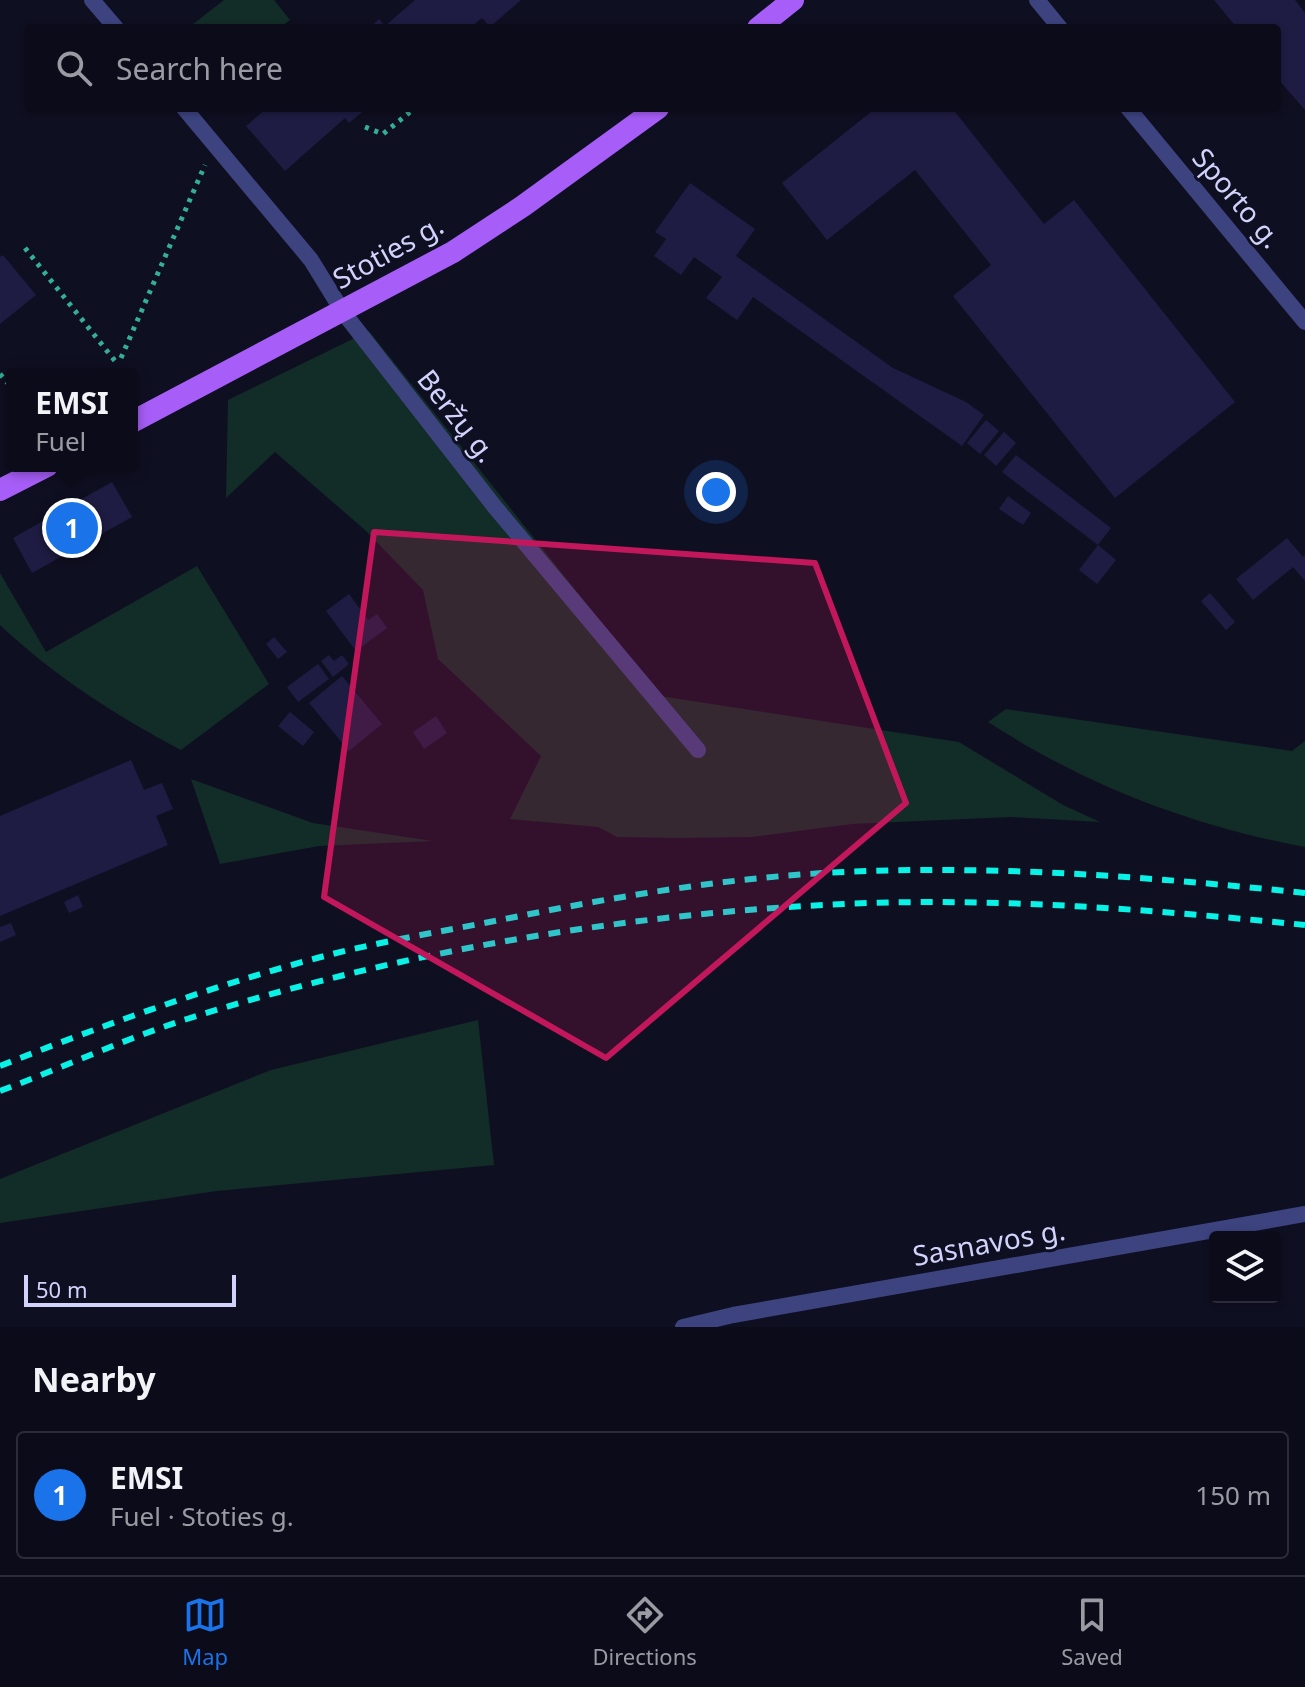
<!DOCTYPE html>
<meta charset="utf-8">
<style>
body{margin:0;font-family:"Noto Sans",sans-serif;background:#141423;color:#f1f3f6}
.controls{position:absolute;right:24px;bottom:24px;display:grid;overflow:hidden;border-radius:8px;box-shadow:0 2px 6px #0004}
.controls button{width:72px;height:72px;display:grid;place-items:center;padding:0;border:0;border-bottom:2px solid #2b2b39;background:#0b0b1a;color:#f1f3f6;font:40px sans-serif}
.scale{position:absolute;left:24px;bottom:20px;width:212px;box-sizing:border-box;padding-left:8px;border:4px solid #d2d3fd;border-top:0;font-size:22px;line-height:28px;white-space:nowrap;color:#d2d3fd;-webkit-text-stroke:6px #0f0f22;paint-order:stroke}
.you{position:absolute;left:716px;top:492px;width:28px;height:28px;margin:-20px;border:6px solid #fff;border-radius:50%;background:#1a73e8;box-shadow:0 0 0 12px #1a73e833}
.badge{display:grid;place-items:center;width:52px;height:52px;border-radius:50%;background:#1a73e8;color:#fff;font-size:26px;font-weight:700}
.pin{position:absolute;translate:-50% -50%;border:4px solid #fff;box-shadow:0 2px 8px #0006}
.popup{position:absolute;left:6px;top:368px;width:132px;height:104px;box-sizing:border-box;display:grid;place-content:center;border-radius:8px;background:#0b0b1a;filter:drop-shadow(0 2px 6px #0005);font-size:26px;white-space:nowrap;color:#9a9ba2}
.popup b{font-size:30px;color:#f1f3f6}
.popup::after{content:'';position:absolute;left:50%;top:100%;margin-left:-16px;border:16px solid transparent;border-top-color:#0b0b1a}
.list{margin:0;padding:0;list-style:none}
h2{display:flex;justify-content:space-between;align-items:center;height:104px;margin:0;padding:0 32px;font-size:34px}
h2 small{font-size:26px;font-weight:400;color:#9a9ba2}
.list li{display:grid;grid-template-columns:52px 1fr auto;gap:24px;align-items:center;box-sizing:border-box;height:128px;margin:0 16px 16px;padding:0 16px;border:2px solid #2b2b39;border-radius:8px}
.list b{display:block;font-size:30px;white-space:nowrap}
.list p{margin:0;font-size:26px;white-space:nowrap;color:#9a9ba2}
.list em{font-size:26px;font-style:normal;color:#9a9ba2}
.icon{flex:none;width:44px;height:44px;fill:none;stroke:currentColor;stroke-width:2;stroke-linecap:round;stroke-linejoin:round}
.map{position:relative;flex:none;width:1305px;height:1327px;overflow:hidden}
.search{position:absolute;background:#0b0b1a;box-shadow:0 2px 6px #0004;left:24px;right:24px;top:24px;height:88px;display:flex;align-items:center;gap:20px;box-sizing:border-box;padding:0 28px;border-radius:8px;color:#9a9ba2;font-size:30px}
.sheet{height:248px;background:#0b0b1a}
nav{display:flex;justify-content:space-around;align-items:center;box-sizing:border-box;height:112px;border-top:2px solid #2b2b39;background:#0b0b1a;font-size:22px;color:#9a9ba2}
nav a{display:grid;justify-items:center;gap:4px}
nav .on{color:#1a73e8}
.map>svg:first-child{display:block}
.green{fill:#122c27}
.building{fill:#1e1c42}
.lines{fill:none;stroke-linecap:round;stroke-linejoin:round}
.path{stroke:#34af95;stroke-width:5;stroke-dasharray:4 6;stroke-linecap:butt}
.minor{stroke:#3c437f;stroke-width:16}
.tertiary{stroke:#3c437f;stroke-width:16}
.primary{stroke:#a75ef8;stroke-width:22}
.rail{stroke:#0af1e5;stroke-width:6;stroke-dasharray:12 10;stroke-linecap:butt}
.marked{fill:#c2185b;fill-opacity:0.2;stroke:#c2185b;stroke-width:6;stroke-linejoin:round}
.labels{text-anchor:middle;stroke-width:6;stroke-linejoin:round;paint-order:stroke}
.street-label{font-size:28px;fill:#d2d3fd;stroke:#0f0f22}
</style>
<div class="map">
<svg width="1305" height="1327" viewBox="0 0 1305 1327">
<rect width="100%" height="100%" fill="#0f0f22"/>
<g class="green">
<path d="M224,0H274L290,20L279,28H188Z"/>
<path d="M369,331L660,696L959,742L1063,805L1100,822L1011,817L852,824L752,837L678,838L617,837L598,827L510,819L541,756L438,659L423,590L365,530L275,452L226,498L228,400Z"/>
<path d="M197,566L269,684L181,750C115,715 54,676 0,625V573L46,652Z"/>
<path d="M1006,709L1292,751L1305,741V847C1189,825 1087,786 988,722Z"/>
<path d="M191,779L313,823L433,841L319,846L220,864Z"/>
<path d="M478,1020L494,1165L217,1191L0,1223V1179L271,1070Z"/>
</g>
<g class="building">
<path d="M415,0H521L490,27L482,18L470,28H369L379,19L385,26Z"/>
<path d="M1214,0H1295L1305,13V110L1277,78V28H1237Z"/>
<path d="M267,108H367L349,123L345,118L285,171L246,126Z"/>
<path d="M876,108H952L1044,224L1074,200L1235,402L1115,498L953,296L991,265L915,170L827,240L782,183Z"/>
<path d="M690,183L755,229L736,256L893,368L966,402L984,415L962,446L753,297L737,320L706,298L722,277L694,257L681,275L654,256L666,239L655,232Z"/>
<path d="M3,255L36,295L0,324V257Z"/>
<path d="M986,420L999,431L980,454L967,443Z"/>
<path d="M1004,432L1016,443L996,466L984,455Z"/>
<path d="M1016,455L1111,528L1098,545L1002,472Z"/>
<path d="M112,482L132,517L32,573L13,538Z"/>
<path d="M1008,496L1031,513L1023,525L999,509Z"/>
<path d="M1287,538L1303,557L1305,555V581L1293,567L1253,600L1236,579Z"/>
<path d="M1098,545L1116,560L1097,584L1079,570Z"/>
<path d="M1210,593L1235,622L1226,630L1201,601Z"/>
<path d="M349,594L368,620L377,614L387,628L356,651L326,611Z"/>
<path d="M274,637L287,652L278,659L266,644Z"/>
<path d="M329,655L334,661L342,655L349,664L333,677L321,661Z"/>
<path d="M318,664L329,679L298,702L287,687Z"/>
<path d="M342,676L382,724L349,751L309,703Z"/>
<path d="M290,712L314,732L303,746L278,726Z"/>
<path d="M436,716L447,733L424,749L413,732Z"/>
<path d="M131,760L144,790L162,783L173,809L156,816L168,845L0,916V816Z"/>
<path d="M78,895L83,907L69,913L64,902Z"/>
<path d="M11,923L16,935L0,942V927Z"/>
</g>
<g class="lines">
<g class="path">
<path d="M365,127L383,134L415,108"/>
<path d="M25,248L115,361"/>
<path d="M121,358L205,165"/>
<path d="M0,374L12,388"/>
</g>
<g class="minor">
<path d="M92,0L116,28"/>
<path d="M184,108L311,260L343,312L494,506L698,750"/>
<path d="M683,1327L733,1315L1305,1214"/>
</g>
<g class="tertiary">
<path d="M1037,0L1060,28"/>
<path d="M1128,108L1305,322"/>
</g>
<g class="primary">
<path d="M758,28L793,0"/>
<path d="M132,422L453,252L523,206L658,108"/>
<path d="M0,490L47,466"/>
</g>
<g class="rail">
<path d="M0,1066C103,1025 210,987 317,958C377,942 439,932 500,920C613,897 729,877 844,872C999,865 1152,877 1305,893"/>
<path d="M0,1091C62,1068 124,1039 187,1019C393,954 609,916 824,905C983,896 1147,909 1305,925"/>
</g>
</g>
<path class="marked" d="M374,532L815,563L906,803L606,1058L324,897Z"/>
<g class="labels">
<g class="street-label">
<text transform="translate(1237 198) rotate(50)" y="10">Sporto g.</text>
<text transform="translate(388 252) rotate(-29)" y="10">Stoties g.</text>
<text transform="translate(457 416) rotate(52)" y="10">Beržų g.</text>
<text transform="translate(989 1243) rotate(-10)" y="10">Sasnavos g.</text>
</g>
</g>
</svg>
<div class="controls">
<button><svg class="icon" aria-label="layers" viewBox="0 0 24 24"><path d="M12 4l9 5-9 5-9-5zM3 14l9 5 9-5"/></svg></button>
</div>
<div class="scale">50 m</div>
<div class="you"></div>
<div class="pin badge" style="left:72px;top:528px">1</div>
<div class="popup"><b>EMSI</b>Fuel</div>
<div class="search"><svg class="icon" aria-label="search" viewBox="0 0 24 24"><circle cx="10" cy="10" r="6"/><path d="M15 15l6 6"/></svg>Search here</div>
</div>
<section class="sheet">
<h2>Nearby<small></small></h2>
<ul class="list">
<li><span class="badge">1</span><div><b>EMSI</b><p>Fuel · Stoties g.</p></div><em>150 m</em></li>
</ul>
</section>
<nav>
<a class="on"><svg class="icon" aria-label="map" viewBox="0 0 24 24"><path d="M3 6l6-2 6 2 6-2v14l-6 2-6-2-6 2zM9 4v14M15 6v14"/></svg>Map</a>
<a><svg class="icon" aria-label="directions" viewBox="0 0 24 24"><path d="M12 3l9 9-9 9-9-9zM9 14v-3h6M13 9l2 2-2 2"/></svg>Directions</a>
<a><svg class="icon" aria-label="saved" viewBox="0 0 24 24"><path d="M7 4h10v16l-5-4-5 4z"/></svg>Saved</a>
</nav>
